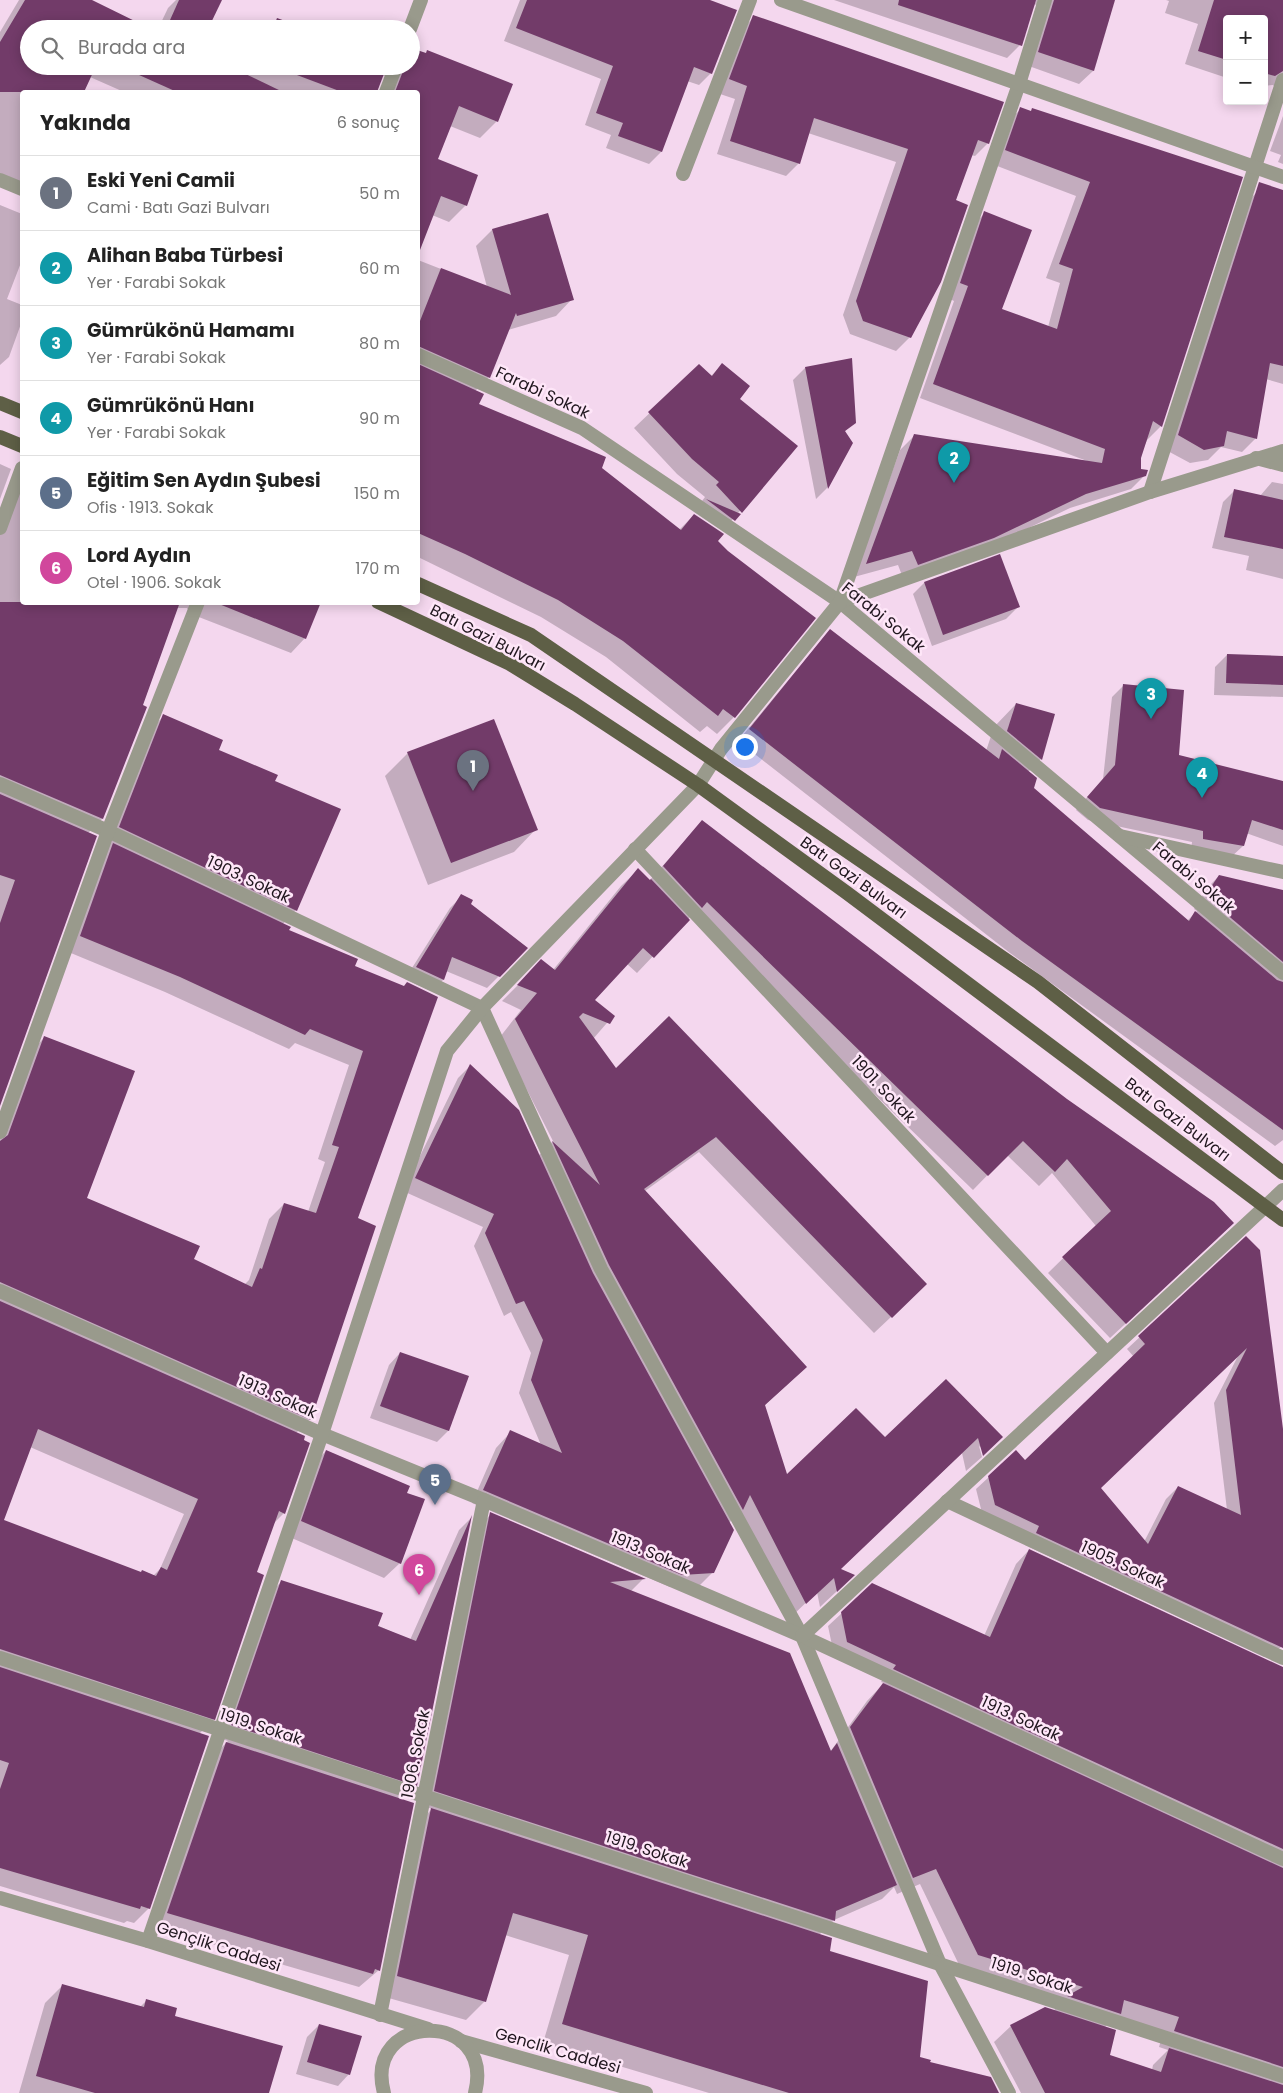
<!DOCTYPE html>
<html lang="tr">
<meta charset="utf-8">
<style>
body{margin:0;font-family:Poppins,sans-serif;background:#f2f2f2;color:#222}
.controls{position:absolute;right:15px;top:15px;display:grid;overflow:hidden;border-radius:5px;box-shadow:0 2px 12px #0003}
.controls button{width:45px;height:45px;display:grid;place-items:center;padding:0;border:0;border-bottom:1px solid #e0e0e0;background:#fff;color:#222;font:25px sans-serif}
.you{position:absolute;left:744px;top:746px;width:18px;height:18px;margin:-12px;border:4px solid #fff;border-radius:50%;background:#1a73e8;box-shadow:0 0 0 8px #1a73e833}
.badge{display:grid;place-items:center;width:32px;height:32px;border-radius:50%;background:#60602e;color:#fff;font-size:16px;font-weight:700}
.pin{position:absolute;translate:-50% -41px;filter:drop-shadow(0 1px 2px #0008)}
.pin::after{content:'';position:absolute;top:26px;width:18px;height:15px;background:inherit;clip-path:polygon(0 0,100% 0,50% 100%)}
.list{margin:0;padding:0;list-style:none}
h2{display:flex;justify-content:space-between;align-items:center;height:65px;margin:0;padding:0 20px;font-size:21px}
h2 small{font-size:16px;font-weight:400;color:#767676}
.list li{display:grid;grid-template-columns:32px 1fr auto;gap:15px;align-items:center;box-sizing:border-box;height:75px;padding:0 20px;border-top:1px solid #e0e0e0}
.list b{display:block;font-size:19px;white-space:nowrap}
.list p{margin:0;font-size:16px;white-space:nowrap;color:#767676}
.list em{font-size:16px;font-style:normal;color:#767676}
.icon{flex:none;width:28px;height:28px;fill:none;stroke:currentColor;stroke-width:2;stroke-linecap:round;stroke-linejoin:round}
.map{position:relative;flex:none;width:1283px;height:2093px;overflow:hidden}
.search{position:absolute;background:#fff;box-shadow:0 2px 12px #0003;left:20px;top:20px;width:400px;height:55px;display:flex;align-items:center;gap:12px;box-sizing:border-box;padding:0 18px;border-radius:28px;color:#767676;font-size:19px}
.panel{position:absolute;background:#fff;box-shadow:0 2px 12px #0003;left:20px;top:90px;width:400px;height:515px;border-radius:5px}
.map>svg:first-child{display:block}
.shadow{fill:#0003;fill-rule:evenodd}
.building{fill:#723b69;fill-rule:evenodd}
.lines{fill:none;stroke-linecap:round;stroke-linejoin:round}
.minor{stroke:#999a8c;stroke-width:14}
.tertiary{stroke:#999a8c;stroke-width:14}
.primary{stroke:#5e5f46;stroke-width:14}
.labels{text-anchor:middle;stroke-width:5;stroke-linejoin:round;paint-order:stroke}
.street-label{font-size:16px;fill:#20161e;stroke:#fee6f8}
</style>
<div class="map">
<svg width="1283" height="2093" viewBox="0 0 1283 2093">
<rect width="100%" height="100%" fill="#f4d7ee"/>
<g class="shadow">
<path d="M19,0H89L29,29V66H226L246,76L249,66H411L497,121L480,138L450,126L436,160L477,176L466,205L449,222L432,215L418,253V92H386L387,78L382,74L377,92H283L261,84L258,92H124L90,77L83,92H22V192L0,179V32Z"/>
<path d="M176,0H203L206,29H158L168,8Z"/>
<path d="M520,0H706L711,73L699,85L687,81L661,152L649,164L606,148L611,135L585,125L601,79L504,41Z"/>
<path d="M834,0H1114L1093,71L1079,84L1026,65L1041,11L1035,4L1020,45L1007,58Z"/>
<path d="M1166,0H1283V96L1273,85L1264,86V19H1227V78L1185,64L1198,24L1165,13L1169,1Z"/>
<path d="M754,17L988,143L975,156L971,155L910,337L896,351L850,334L843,315L896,162L808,133L799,163L786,176L717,154L735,99L717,93L741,30Z"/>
<path d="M278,19L304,29H268Z"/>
<path d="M1021,109L1182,158L1161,426L1147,440L1139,458L1140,470L1145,475L1131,489L1070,508L979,552L903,578L898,565L854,577L900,450L914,436L1087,461L920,398L954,301L946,297L971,227L985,213L1000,309L1048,327L1060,283L1046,278L1076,196L992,164L1006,123Z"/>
<path d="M1283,116V164L1278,162L1281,155L1270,151Z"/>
<path d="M1257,192L1283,201V384L1266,379L1256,438L1242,452L1221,447L1208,460L1190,463L1164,449L1243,206Z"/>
<path d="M0,205L22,214V260L7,299L22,305V321L9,357L0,365Z"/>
<path d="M547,214L572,299L556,316L508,330L489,377L475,391L478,405L600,469L679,530L694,515L727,552L814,618L734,717L717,734L707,726L700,732L606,657L541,617L418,557V260L487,287L476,246L492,230Z"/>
<path d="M851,360L854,423L844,432L852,443L827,488L816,499L793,380L805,368Z"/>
<path d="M722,365L738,399L796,446L726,527L702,501L705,497L677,474L634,428L699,366L711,376Z"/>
<path d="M0,464L11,469L0,499Z"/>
<path d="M1272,482L1283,484V579L1246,570L1249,556L1212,548L1223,502L1235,490L1260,496Z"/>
<path d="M22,483V602H318L305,638L291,653L191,614L187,608H177L142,706L146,708L102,819L88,833L0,1102V530Z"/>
<path d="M924,583L1018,607L1006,619L932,646L913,594Z"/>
<path d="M830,630L986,751L994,727L1016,704L1053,715L1041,759L1028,772L1033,789L1187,921L1197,911L1194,909L1207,888L1219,876L1283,891V1140L1275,1146L1010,953L738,741Z"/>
<path d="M1227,655L1283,658V697L1214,695L1215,667Z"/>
<path d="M1124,685L1177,756L1283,782V846L1246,833L1243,846L1230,858L1191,851L1192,842L1088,820L1076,810L1103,779L1112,697Z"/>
<path d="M164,716L218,751L273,782L296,910L282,925L288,931L353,966L403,987L357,1219L310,1419L296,1433L284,1513L272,1525L255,1573L214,1719L199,1734L149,1908L134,1923L127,1921L124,1923L0,1886V1134L29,1053L44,1038L86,1198L192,1259L244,1285L249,1280L269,1219L284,1204L308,1212L325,1162L318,1159L349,1065L295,1043L289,1049L165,992L66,951L141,738ZM30,1447L184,1514L160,1569L153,1576L141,1573L3,1521Z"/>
<path d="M408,753L536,829L514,852L428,885L385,776Z"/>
<path d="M702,822L1218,1238L1110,1338L1048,1273L1096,1226L1052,1173L1039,1186L1007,1155L973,1190L691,916L637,973L627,964L593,1001L613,1016L593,1039L616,1070L669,1018L909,1300L874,1333L699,1152L645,1191L789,1383L764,1406L787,1477L885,1439L1002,1437L983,1449L979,1446L982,1457L966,1471L962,1453L839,1570L852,1576L836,1592L820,1607L817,1592L789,1619L736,1515L729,1523L713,1572L700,1585L670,1587L472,1503L496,1448L508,1435L541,1445L519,1393L531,1353L511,1312L504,1316L474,1246L483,1227L403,1191L458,1078L470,1066L538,1156L553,1141L500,1037L521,1010L502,1001L542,961L553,970L621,886L638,870L649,881Z"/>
<path d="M462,896L470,905L526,949L487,988L446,971L443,980L431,991L405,979L450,908Z"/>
<path d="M1246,1238L1283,1443V1646L1264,1657L1025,1545L1028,1538L983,1517L976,1489L989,1477L1025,1461L1134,1357L1127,1349ZM1238,1356L1214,1403L1227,1510L1178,1487L1166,1499L1144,1542L1099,1488Z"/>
<path d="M400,1353L448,1431L437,1442L370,1418L389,1365Z"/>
<path d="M326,1451L406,1494L400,1563L384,1578L287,1536L311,1466Z"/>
<path d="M491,1514L643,1579L631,1591L830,1752L867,1701L884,1683L881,1682L884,1678L834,1655L828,1626L842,1613L984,1636L1016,1564L1029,1550L1283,1675V2093H1021L994,2042L1011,2026L1045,2009L1053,2011L1063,2002L962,1971L920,1884L897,1894L894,1887L882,1899L834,1920L819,1935L829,1952L918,2058L977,2093H709L543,2043L569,1955L505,1935L485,2001L466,2020L378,1995L412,1829L432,1809L421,1805L477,1528ZM1114,2018L1163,2033L1159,2047L1168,2050L1153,2065L1152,2070L1108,2056L1104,2028Z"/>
<path d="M470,1519L416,1785L401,1800L379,1970L359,1987L154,1927L213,1756L228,1741L219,1738L268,1595L281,1582L410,1640L459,1530Z"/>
<path d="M63,1985L140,2007L146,2001L173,2017L268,2093H19L45,2003Z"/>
<path d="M319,2025L349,2074L338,2086L296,2074L307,2037Z"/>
</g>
<g class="building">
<path d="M25,0H92L151,29H29V66H96L84,92H0V42Z"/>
<path d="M179,0H222L208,29H166Z"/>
<path d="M527,0H710L737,10L712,74L694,67L662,152L618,136L623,123L596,113L613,66L516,28Z"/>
<path d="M899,0H1036L1022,46L898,5Z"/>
<path d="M1054,0H1115L1094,71L1038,52Z"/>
<path d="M1214,0H1283V71L1275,76L1264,73V19H1227V60L1198,51Z"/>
<path d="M753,15L1004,102L989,144L978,140L956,200L968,205L941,282L911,338L863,321L856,301L908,149L814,118L800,164L730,141L747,86L729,79Z"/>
<path d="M277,18L307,29H273Z"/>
<path d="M338,21L360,29H335Z"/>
<path d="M411,48L426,53L427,50L513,84L498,122L459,106L438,159L478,175L467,206L441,196L420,250H418V92H395L405,66H411Z"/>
<path d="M119,66H229L283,92H177Z"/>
<path d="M273,66H387L377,92H342Z"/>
<path d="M1020,107L1031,111L1032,108L1243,177L1162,427L1153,421L1141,458V469L1148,470L1146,476L1086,494L994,538L918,565L912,551L866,564L914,434L1102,463L1105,449L933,384L968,286L960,283L984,211L1032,230L1002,309L1057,329L1073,269L1059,264L1090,182L1005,150Z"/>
<path d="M1259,182L1283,190V366L1270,363L1257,439L1227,431L1224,446L1204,450L1178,435Z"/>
<path d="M548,213L574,300L517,316L516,313L490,378L418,346V326L441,268L511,295L492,229Z"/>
<path d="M852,358L856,423L845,431L853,443L828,489L805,367Z"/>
<path d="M722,363L750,386L740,399L798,446L742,513L716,485L719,482L692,459L648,412L699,364L712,376Z"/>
<path d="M418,364L484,394L479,404L606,457L602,468L681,530L694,514L724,534L718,541L728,551L816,618L735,718L723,709L718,716L623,641L558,600L465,554L418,533Z"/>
<path d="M1234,489L1283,500V549L1224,537Z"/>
<path d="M706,499L741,514L735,521Z"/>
<path d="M1000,554L1020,607L943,635L924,582Z"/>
<path d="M0,602H180L143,705L147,707L103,819L0,775Z"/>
<path d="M219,602H321L306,639L219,604Z"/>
<path d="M830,629L999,759L1002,749L1037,778L1034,788L1189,921L1195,911L1277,980L1283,982V1130L1022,941L749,729Z"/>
<path d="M1227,654L1283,656V685L1226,683Z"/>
<path d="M1123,684L1184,690L1179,755L1283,781V830L1252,820L1244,846L1203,839V831L1100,808L1087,797L1115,765Z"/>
<path d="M1016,703L1055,714L1042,760L1007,731Z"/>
<path d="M163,714L223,740L219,750L278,775L275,781L341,809L297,911L119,827Z"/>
<path d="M494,719L538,830L451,863L407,752Z"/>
<path d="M0,794L97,836L0,1106V923L15,880L0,875Z"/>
<path d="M702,820L1067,1099L1214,1202L1234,1223L1126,1324L1062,1257L1111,1211L1067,1159L1055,1172L1023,1141L988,1176L707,902L702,908L663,866Z"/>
<path d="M113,843L291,927L289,930L358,959L355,966L404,986L407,982L438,997L358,1218L376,1226L311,1420L0,1282V1141L8,1135L44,1036L135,1071L87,1198L200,1246L194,1259L252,1287L260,1268L262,1269L284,1203L316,1213L339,1147L332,1145L363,1051L310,1029L305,1035L180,977L80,936Z"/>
<path d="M638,868L650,880L651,879L690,920L654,958L643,948L595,1000L615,1016L610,1024L583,1013L579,1017L616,1068L669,1016L927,1284L892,1318L716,1137L644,1189L807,1367L765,1405L787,1474L856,1408L885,1437L946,1379L1003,1437L983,1456L978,1438L841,1569L855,1575L837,1592L834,1578L806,1604L750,1495L743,1510L609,1265L552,1141L600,1185L515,1019L537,993L517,985L541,959L555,970Z"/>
<path d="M1219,875L1283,890V962L1205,896Z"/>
<path d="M461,894L473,900L471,904L528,948L500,977L452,957L444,980L416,967Z"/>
<path d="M470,1064L519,1110L593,1273L734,1530L714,1573L682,1575L483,1490L510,1430L562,1453L531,1380L543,1340L524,1301L516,1304L485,1233L494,1214L415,1178Z"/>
<path d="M1246,1236L1260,1250L1283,1429V1648L1036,1533L1039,1526L995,1505L988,1476L1016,1450L1025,1460L1145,1344L1138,1336ZM1247,1348L1226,1390L1241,1515L1178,1486L1148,1544L1101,1488Z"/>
<path d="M0,1301L305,1436L304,1440L310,1443L285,1514L279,1511L257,1572L264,1575L215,1720L0,1649ZM38,1429L198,1499L167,1570L161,1567L156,1576L142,1570L141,1572L4,1520Z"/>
<path d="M400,1352L469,1376L449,1431L380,1406Z"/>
<path d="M326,1450L410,1486L407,1493L425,1499L401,1564L301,1521Z"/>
<path d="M490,1512L646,1579L610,1582L790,1653L831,1751L837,1743L897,1885L836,1911L835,1921L434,1791Z"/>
<path d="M472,1515L417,1786L231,1725L281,1580L383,1613L378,1626L416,1641Z"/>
<path d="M1029,1549L1283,1667V1849L893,1669L896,1665L847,1642L841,1612L872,1583L990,1637Z"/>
<path d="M0,1667L209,1736L150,1909L141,1906L140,1909L0,1868V1789L9,1763L0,1760Z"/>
<path d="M883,1683L1283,1868V2067L1174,2031L1179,2017L1124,2000L1121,2014L1067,1996L1083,1987L978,1955L936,1869L913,1878L850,1727Z"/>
<path d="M226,1742L414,1803L380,1971L375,1969L373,1974L167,1913Z"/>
<path d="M431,1808L832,1938L830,1951L928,1981L920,2057L931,2060L930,2062L991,2077L999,2093H789L562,2024L588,1935L513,1913L486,2002L397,1976Z"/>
<path d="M62,1984L144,2007L146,1999L177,2008L175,2016L283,2046L269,2093H95L36,2076Z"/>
<path d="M1045,2007L1116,2030L1110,2055L1161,2072L1169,2048L1283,2085V2093H1045L1010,2025Z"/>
<path d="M319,2024L362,2036L350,2075L307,2062Z"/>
</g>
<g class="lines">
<g class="minor">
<path d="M683,174L750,0"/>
<path d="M0,180L22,189"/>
<path d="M418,355L582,428L840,602L1283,973"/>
<path d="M1256,458L1283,465"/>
<path d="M1150,492L1283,80"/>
<path d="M840,602L1150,492L1283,451"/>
<path d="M0,784L108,831L482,1008L601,1269L802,1636L939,1962L1009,2093"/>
<path d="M1120,836L1283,872"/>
<path d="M635,849L1107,1353"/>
<path d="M0,1291L322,1434L484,1500L802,1636L1283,1859"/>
<path d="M947,1501L1283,1658"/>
<path d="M802,1636L1283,1190"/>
<path d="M0,1658C427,1800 856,1935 1283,2076"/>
<path d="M148,1941L322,1434L447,1051L482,1008L698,785L721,749L840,602L1019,84L1045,0"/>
<path d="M380,2015L484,1500"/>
</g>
<g class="tertiary">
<path d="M781,0L1283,177"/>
<path d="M410,29L421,0"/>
<path d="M386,92L396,66"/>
<path d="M0,528L22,468"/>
<path d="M0,1132L108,831L198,602"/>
<path d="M0,1898L148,1941L428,2029"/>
<path d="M461,2041L646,2093"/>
<path d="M384,2093C362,2011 496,2009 475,2093"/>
</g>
<g class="primary">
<path d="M0,403L22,412"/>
<path d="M0,437L22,446"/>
<path d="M418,584L531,635L1038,982L1283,1173"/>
<path d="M378,602L510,664L575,704L698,785L847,893L1283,1220"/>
</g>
</g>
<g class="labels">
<g class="street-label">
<text transform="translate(543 392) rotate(25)" y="6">Farabi Sokak</text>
<text transform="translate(884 617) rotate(39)" y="6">Farabi Sokak</text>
<text transform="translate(488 637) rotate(27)" y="6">Batı Gazi Bulvarı</text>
<text transform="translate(854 877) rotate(36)" y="6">Batı Gazi Bulvarı</text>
<text transform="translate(1194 877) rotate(40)" y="6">Farabi Sokak</text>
<text transform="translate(249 879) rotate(25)" y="6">1903. Sokak</text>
<text transform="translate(884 1089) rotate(47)" y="6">1901. Sokak</text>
<text transform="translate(1178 1119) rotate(37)" y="6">Batı Gazi Bulvarı</text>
<text transform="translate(278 1396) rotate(24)" y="6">1913. Sokak</text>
<text transform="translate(651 1552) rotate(23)" y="6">1913. Sokak</text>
<text transform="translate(1123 1564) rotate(25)" y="6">1905. Sokak</text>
<text transform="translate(1021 1718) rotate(25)" y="6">1913. Sokak</text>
<text transform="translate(261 1726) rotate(18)" y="6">1919. Sokak</text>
<text transform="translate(415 1754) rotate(-79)" y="6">1906. Sokak</text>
<text transform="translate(647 1849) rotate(18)" y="6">1919. Sokak</text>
<text transform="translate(219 1946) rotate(18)" y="6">Gençlik Caddesi</text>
<text transform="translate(1032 1975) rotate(18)" y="6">1919. Sokak</text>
<text transform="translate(558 2050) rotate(16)" y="6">Genclik Caddesi</text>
</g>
</g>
</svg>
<div class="controls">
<button>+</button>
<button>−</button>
</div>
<div class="you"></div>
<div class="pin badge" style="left:473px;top:791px;background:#6b7280">1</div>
<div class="pin badge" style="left:954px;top:483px;background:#0f9aa8">2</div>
<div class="pin badge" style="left:1151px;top:719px;background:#0f9aa8">3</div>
<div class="pin badge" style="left:1202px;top:798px;background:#0f9aa8">4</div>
<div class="pin badge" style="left:435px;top:1505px;background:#5c6f8a">5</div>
<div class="pin badge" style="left:419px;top:1595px;background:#d1479c">6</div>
<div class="search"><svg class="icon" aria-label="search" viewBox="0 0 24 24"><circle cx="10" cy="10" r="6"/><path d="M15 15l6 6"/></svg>Burada ara</div>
<section class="panel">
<h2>Yakında<small>6 sonuç</small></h2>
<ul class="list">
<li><span class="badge" style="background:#6b7280">1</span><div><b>Eski Yeni Camii</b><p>Cami · Batı Gazi Bulvarı</p></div><em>50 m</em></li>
<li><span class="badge" style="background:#0f9aa8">2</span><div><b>Alihan Baba Türbesi</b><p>Yer · Farabi Sokak</p></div><em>60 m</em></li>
<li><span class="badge" style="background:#0f9aa8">3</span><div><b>Gümrükönü Hamamı</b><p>Yer · Farabi Sokak</p></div><em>80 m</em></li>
<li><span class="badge" style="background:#0f9aa8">4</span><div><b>Gümrükönü Hanı</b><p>Yer · Farabi Sokak</p></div><em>90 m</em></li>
<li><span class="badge" style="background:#5c6f8a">5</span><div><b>Eğitim Sen Aydın Şubesi</b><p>Ofis · 1913. Sokak</p></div><em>150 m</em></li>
<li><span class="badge" style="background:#d1479c">6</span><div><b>Lord Aydın</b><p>Otel · 1906. Sokak</p></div><em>170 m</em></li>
</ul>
</section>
</div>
